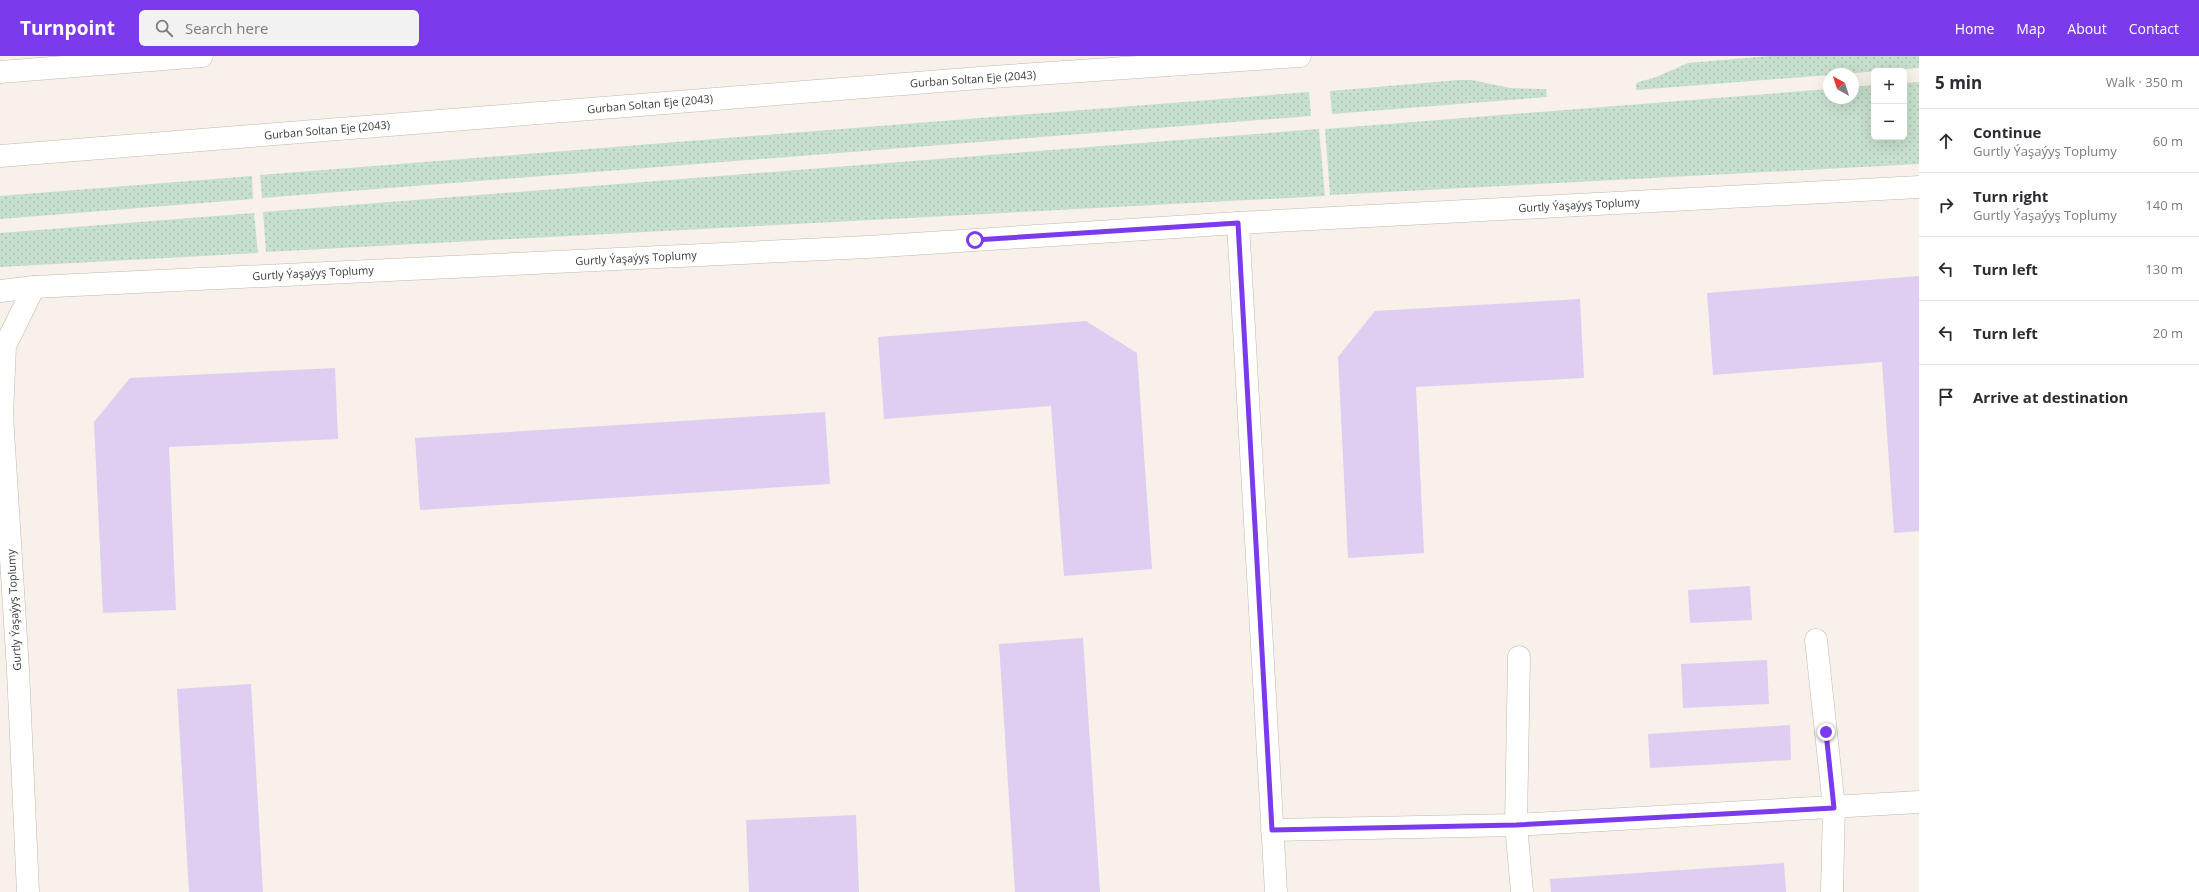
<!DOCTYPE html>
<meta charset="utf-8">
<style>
body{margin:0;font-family:"Open Sans",sans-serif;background:#f2f2f3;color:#2b2b33}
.controls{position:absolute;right:12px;top:12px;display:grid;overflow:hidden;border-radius:6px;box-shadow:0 4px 16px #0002}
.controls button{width:36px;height:36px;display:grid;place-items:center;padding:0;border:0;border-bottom:1px solid #e1e1e2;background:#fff;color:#2b2b33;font:20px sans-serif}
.compass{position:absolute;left:1823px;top:12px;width:36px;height:36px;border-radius:50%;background:#fff;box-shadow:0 4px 16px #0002;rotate:321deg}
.stop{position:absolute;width:12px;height:12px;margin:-9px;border:3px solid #7c3aed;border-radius:50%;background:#fff}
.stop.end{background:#7c3aed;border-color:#fff;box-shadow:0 1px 4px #0008}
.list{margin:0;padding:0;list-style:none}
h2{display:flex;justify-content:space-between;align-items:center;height:52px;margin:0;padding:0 16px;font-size:17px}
h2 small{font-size:13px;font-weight:400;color:#7c7c81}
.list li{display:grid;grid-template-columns:26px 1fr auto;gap:12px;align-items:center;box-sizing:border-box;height:64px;padding:0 16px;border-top:1px solid #e1e1e2}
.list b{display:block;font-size:15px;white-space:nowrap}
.list p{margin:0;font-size:13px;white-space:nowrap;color:#7c7c81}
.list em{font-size:13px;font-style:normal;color:#7c7c81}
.icon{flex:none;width:22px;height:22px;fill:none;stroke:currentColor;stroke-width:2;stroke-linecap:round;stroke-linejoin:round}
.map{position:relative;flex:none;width:1919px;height:836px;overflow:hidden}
header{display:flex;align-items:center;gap:24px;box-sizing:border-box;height:56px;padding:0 20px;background:#7c3aed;color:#fff}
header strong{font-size:19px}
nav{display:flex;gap:22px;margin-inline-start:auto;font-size:14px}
.search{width:280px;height:36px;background:#f2f2f3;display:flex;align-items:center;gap:10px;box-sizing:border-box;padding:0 14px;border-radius:6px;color:#7c7c81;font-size:15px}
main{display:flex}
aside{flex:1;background:#fff}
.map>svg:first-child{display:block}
.grass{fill:url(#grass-dots)}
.building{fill:#dfcdf2}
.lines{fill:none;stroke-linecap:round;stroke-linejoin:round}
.minor-casing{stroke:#bfb8b1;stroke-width:23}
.highway-casing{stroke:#bfb8b1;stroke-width:23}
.minor{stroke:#fff;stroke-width:22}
.highway{stroke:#fff;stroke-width:22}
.route{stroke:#7c3aed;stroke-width:5}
.labels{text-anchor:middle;stroke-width:3;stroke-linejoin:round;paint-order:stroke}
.street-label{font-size:11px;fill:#3f3c39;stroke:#fff}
</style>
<header>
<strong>Turnpoint</strong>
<div class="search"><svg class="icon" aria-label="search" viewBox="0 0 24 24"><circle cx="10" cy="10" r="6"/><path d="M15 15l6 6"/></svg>Search here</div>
<nav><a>Home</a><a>Map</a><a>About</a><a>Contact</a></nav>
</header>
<main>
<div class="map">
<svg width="1919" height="836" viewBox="0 0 1919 836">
<defs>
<pattern id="grass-dots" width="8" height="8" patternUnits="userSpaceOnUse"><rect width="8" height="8" fill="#c7dfcd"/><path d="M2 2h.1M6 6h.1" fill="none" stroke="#acc0b1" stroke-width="1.8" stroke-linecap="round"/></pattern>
</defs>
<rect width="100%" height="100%" fill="#f8f1e9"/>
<g class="grass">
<path d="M1770,0H1919V12L1636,34V27L1656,21L1688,7Z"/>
<path d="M1459,24H1472L1510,32L1546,33L1547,41L1332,58L1330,35Z"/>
<path d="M1919,26V108L1330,139L1325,73L1829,33V42H1853V31L1874,29V81H1904V27Z"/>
<path d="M1309,36L1311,60L262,142L260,119Z"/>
<path d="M1319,73L1325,140L266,196L263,156Z"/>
<path d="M252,120L253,143L0,163V140Z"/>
<path d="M254,157L258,197L0,211V177Z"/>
</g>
<g class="building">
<path d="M1919,220V475L1894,477L1882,306L1713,319L1707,237Z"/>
<path d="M1580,243L1584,322L1416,331L1424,497L1348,502L1338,301L1375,255Z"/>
<path d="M1086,265L1137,297L1152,513L1064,520L1051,350L884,363L878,281Z"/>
<path d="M335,312L338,383L169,391L176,554L103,557L94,366L130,322Z"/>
<path d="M825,356L830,428L420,454L415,382Z"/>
<path d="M1750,530L1752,564L1690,567L1688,534Z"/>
<path d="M1083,582L1100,836H1015L999,588Z"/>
<path d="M1767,604L1769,648L1683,652L1681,608Z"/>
<path d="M251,628L263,836H189L177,633Z"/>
<path d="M1790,669L1791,704L1650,712L1648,678Z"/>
<path d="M856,759L859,836H749L746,764Z"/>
<path d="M1784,807L1786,836H1551L1550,823Z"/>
</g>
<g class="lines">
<defs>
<g id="minor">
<path d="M1238,167L1276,836"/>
<path d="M0,235L34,231L867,191L1238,167L1919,131"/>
<path d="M1816,584L1834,751L1832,836"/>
<path d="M1519,601L1516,769L1522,836"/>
<path d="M1272,774L1516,769L1919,746"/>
<path d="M28,836L18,614L2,359L5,290L34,231"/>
</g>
<g id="highway">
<path d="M0,16L202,0"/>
<path d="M0,100L992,21L1300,0"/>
</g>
</defs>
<use href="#minor" class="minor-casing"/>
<use href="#highway" class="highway-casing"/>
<use href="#minor" class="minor"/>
<use href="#highway" class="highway"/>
</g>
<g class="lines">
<path class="route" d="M975,184L1238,167L1272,774L1516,769L1834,752L1826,676"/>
</g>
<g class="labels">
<g class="street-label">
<text transform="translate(973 23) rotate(-4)" y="4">Gurban Soltan Eje (2043)</text>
<text transform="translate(650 48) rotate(-5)" y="4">Gurban Soltan Eje (2043)</text>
<text transform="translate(327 74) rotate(-5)" y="4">Gurban Soltan Eje (2043)</text>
<text transform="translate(1579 149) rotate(-3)" y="4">Gurtly Ýaşaýyş Toplumy</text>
<text transform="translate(636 202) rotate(-3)" y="4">Gurtly Ýaşaýyş Toplumy</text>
<text transform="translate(313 217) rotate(-3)" y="4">Gurtly Ýaşaýyş Toplumy</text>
<text transform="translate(14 554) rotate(-93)" y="4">Gurtly Ýaşaýyş Toplumy</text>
</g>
</g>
</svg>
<div class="controls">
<button>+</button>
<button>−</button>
</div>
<svg class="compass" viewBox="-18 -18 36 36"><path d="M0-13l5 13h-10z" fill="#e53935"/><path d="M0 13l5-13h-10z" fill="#7c7c81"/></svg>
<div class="stop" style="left:975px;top:184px"></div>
<div class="stop end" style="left:1826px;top:676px"></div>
</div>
<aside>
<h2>5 min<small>Walk · 350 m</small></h2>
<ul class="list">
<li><svg class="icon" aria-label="ahead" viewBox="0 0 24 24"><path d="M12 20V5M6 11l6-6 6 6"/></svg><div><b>Continue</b><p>Gurtly Ýaşaýyş Toplumy</p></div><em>60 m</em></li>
<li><svg class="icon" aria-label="right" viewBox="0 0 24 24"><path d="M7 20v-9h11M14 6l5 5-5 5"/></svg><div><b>Turn right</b><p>Gurtly Ýaşaýyş Toplumy</p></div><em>140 m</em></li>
<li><svg class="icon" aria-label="left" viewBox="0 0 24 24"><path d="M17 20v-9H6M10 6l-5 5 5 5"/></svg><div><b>Turn left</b></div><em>130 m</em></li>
<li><svg class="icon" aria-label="left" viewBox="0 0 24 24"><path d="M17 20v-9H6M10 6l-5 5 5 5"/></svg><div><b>Turn left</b></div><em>20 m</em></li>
<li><svg class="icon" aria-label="arrive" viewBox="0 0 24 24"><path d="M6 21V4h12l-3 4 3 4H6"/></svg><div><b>Arrive at destination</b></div></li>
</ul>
</aside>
</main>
